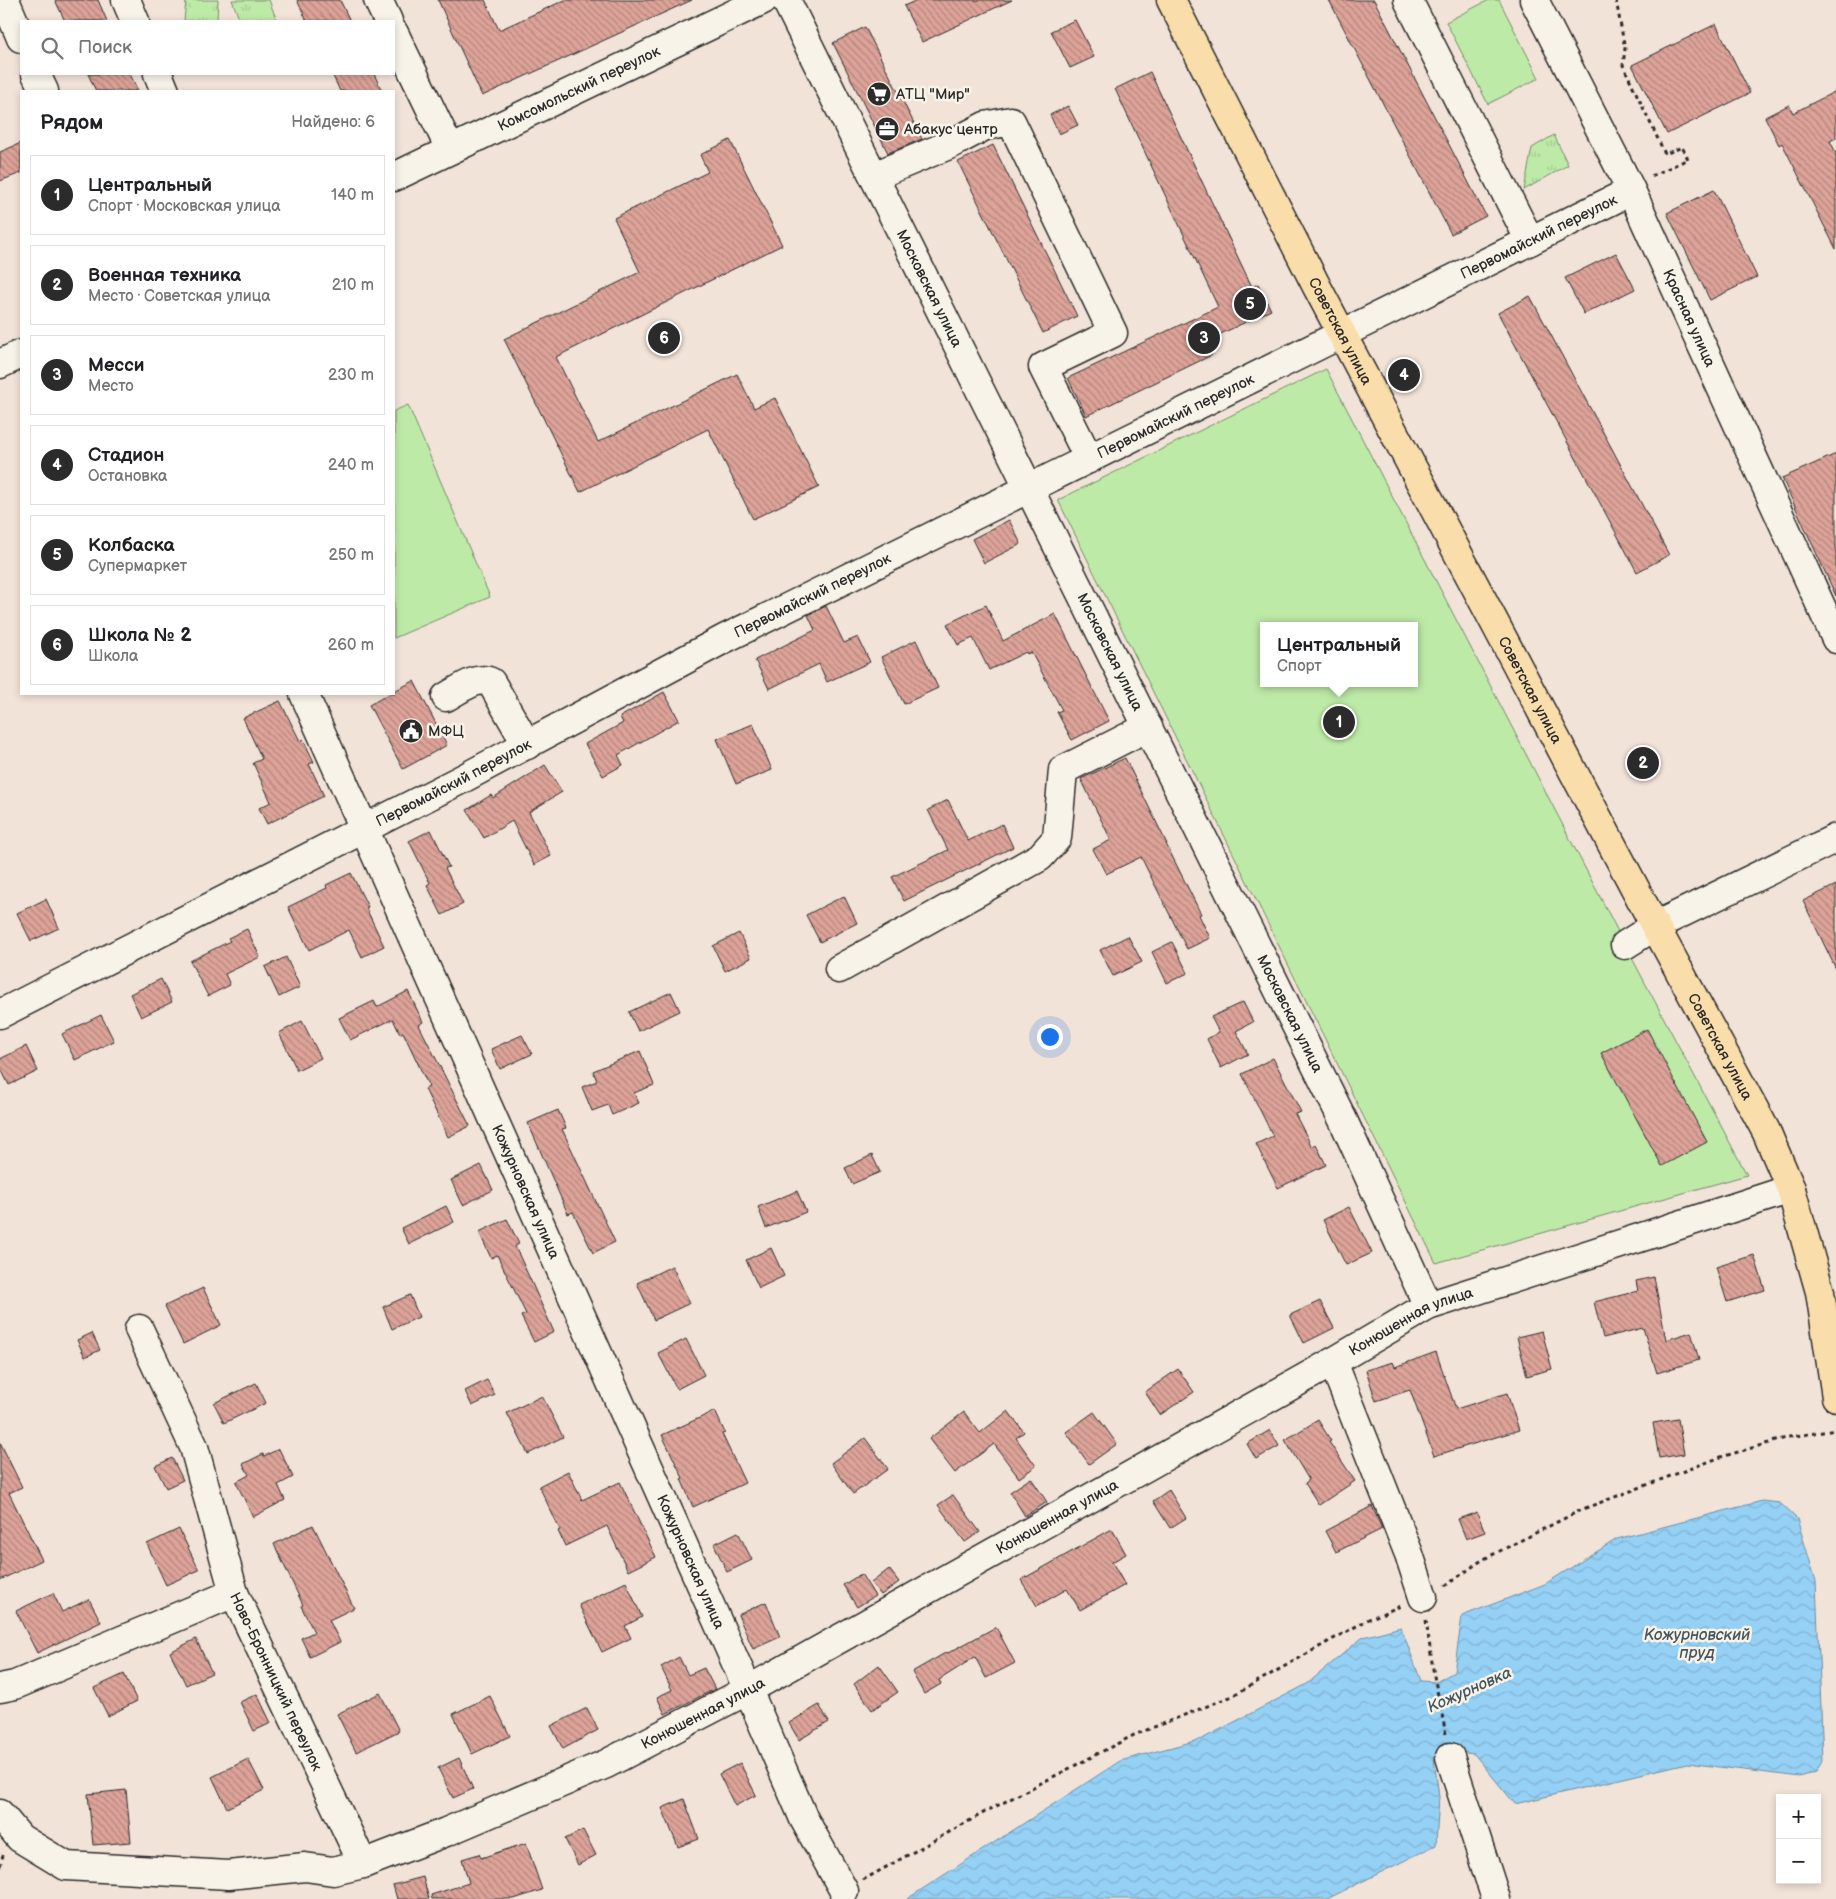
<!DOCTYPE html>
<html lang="ru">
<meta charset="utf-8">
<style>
body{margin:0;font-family:"Balsamiq Sans",sans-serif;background:#f2f2f2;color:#202124}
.controls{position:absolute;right:15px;bottom:15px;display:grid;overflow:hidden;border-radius:0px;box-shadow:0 2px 8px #0003}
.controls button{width:45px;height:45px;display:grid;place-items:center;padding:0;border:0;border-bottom:1px solid #e0e0e0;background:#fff;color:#202124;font:25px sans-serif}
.you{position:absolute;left:1049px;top:1036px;width:18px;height:18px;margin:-12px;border:4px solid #fff;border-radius:50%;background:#1a73e8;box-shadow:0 0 0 8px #1a73e833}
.badge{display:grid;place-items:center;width:32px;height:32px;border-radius:50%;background:#2b2b2b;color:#fff;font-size:16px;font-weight:700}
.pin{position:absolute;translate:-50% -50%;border:2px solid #fff;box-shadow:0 1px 5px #0006}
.popup{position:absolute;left:1260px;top:622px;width:158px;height:65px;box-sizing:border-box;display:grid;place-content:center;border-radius:0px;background:#fff;filter:drop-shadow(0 1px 4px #0005);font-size:16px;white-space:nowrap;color:#757577}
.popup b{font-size:19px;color:#202124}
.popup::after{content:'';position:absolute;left:50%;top:100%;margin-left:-10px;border:10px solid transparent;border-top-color:#fff}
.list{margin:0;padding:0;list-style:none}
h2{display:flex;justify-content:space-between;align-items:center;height:65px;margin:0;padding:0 20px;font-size:21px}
h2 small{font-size:16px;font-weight:400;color:#757577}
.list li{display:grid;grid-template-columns:32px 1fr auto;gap:15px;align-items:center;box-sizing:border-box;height:80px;margin:0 10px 10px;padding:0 10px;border:1px solid #e0e0e0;border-radius:0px}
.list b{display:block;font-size:19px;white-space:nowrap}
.list p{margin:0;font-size:16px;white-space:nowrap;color:#757577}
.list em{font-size:16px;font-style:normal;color:#757577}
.icon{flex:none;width:28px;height:28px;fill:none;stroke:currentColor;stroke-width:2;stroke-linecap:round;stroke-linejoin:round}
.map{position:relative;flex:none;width:1836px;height:1899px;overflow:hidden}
.search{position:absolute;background:#fff;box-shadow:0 2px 8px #0003;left:20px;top:20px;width:375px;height:55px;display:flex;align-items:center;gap:12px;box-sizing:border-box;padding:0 18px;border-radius:0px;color:#757577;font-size:19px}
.panel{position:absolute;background:#fff;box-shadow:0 2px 8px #0003;left:20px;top:90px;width:375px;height:605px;border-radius:0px}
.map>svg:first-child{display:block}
.grass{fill:#beeaa7;stroke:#748a69;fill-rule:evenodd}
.park{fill:url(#park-tufts);stroke:#748a69}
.water{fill:url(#water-waves);stroke:#6b8ea4}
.building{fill:url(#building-back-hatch);stroke:#2b2b2b}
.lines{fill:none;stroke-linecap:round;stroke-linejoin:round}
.minor-casing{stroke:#2b2b2b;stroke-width:31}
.major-casing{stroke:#2b2b2b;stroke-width:31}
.path{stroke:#2b2b2b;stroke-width:3;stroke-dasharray:4 4;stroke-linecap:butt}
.minor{stroke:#f7f3e8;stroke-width:28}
.major{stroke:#f9deab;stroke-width:28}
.labels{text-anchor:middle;stroke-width:5;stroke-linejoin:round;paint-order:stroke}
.street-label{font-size:15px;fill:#2b2b2b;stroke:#f7f3e8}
.poi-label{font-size:15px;fill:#2b2b2b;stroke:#f7f3e8;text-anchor:start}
.water-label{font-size:16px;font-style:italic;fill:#46545e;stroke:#f7f3e8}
</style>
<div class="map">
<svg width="1836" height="1899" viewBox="0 0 1836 1899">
<defs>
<pattern id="park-tufts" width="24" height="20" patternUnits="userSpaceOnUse" patternTransform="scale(1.25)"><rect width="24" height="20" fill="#beeaa7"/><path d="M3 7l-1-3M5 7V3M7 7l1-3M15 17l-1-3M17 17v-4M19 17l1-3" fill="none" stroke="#a3c990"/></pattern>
<pattern id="water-waves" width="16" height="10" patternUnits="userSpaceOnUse" patternTransform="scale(1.25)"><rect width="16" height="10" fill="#95d0f5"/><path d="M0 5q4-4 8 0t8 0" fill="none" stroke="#81b3d2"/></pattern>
<pattern id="building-back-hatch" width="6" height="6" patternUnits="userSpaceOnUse" patternTransform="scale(1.25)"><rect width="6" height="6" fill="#dda399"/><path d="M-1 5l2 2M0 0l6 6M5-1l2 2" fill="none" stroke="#b3857d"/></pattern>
</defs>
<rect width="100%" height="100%" fill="#f2e3d8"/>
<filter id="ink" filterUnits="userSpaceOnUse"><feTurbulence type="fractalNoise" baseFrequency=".02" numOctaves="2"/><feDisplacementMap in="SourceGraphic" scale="10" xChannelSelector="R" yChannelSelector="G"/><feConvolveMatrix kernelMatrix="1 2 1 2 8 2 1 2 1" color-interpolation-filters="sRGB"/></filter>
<g filter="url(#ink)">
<g class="grass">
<path d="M1489,0H1499L1539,78L1488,104L1446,22Z"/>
<path d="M1326,369L1625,945L1747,1175L1436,1263L1058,500ZM1264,626H1414V683H1264Z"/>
<path d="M408,405L490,597L394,638V411Z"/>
</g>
<g class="park">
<path d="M186,0H218L217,21H184Z"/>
<path d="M232,0H269L277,21H240Z"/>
<path d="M1554,135L1568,165L1524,190L1532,148Z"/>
</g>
<path class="water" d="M1762,1501L1780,1503L1797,1519L1816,1581L1823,1760L1816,1772L1800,1777L1687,1763L1515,1804L1474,1754L1451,1751L1434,1758L1439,1797L1436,1845L1327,1899H907L1120,1761L1202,1739L1307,1684L1363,1637L1401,1627L1421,1681L1436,1682L1454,1672L1462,1616L1545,1584L1617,1539Z"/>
<g class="building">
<path d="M55,0H98L107,21H65Z"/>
<path d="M297,0H340L350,21H307Z"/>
<path d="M438,0H485L499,30L565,0H692L482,96Z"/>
<path d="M917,0H1012L922,42L904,6Z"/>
<path d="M1329,0H1374L1486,216L1451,234Z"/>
<path d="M1075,20L1094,57L1070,68L1051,31Z"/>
<path d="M1716,24L1750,93L1667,134L1632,65Z"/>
<path d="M865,27L922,139L888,153L833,43Z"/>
<path d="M1150,72L1252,287L1258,284L1271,310L1206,341L1212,355L1086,416L1068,378L1218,307L1115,89Z"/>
<path d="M88,74H130L138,91H96Z"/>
<path d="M332,74H374L382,91H340Z"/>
<path d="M1836,91V138L1830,141L1836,153V249L1782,143L1779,145L1765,117L1789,105L1793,113Z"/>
<path d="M1068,106L1078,125L1059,134L1050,115Z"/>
<path d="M730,140L782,245L556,357L598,442L737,374L754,408L775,398L819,487L753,519L708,429L580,492L504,339L640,272L614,218L708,172L700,155Z"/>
<path d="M21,143V173L0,181V152Z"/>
<path d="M993,145L1077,316L1043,333L958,162Z"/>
<path d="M1714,190L1757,277L1710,300L1667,213Z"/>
<path d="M1616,253L1635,289L1584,314L1565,278Z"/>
<path d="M1530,296L1669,555L1637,572L1498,313Z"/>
<path d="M1836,454V596L1782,478Z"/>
<path d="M1009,520L1021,544L984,563L972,539Z"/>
<path d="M986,605L1003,641L1055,614L1109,721L1072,740L1057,712L1062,710L1031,652L1027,654L1026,652L989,670L973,638L958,645L947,624Z"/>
<path d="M826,606L844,643L858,637L870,662L827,682L819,664L769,689L755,660L815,630L808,615Z"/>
<path d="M916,640L938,688L904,704L881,657Z"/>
<path d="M414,681L447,745L403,769L369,705L389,694H394V691Z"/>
<path d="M664,692L679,720L618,755L623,765L603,776L585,744L623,723L620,717Z"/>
<path d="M280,701L300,741L303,739L314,762L309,764L324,796L267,824L259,808L271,802L253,763L262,759L243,718Z"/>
<path d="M753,724L772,770L736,784L717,739Z"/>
<path d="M1125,758L1167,844H1166L1201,914L1199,915L1210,938L1187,949L1141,857L1106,874L1093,849L1111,840L1081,779Z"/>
<path d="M545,765L562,792L529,812L551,856L534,865L512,821L484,838L467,810L491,795L493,798Z"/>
<path d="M948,800L968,841L1002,824L1013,847L904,901L892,877L948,850L928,810Z"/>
<path d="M431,830L449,867L445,868L463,904L442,915L427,885L430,883L409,841Z"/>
<path d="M351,873L368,907L366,908L384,946L362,957L349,930L309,950L288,907L327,888L326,885Z"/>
<path d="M1836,885V969L1803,901Z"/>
<path d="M844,896L857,923L820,942L806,915Z"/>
<path d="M46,899L59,928L31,941L17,913Z"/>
<path d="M247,929L260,957L225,974L230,985L208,996L190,961L230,941L228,938Z"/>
<path d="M739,933L751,958L725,971L713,946Z"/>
<path d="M1128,936L1142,962L1113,976L1100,950Z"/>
<path d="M1172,942L1188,973L1167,983L1152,952Z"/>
<path d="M286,957L300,987L279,997L265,967Z"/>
<path d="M161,979L172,1002L141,1017L130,994Z"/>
<path d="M408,991L423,1022L419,1025L470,1126L448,1137L425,1089L429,1087L403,1032L400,1034L393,1019L350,1040L339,1018L374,1001L377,1007Z"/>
<path d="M671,992L680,1011L638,1031L629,1012Z"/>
<path d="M1243,1002L1253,1022L1236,1031L1248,1054L1221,1068L1207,1039L1219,1032L1211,1017Z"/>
<path d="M101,1015L114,1041L75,1060L62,1034Z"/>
<path d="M302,1021L321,1058L297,1070L279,1033Z"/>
<path d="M1647,1029L1707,1142L1662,1166L1601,1053Z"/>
<path d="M522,1035L532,1054L500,1069L491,1049Z"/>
<path d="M26,1046L38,1071L9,1085L0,1067V1059Z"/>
<path d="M640,1051L654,1085L634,1093L639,1103L612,1115L608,1105L592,1111L582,1087L597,1081L593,1071Z"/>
<path d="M1273,1058L1301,1112L1295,1114L1312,1147L1316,1144L1326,1165L1278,1188L1256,1144L1273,1136L1242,1074Z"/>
<path d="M558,1110L566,1128L562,1129L615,1242L593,1253L573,1212L568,1214L528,1123Z"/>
<path d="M872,1155L880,1172L852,1184L845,1168Z"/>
<path d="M481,1165L493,1190L463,1205L451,1180Z"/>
<path d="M797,1191L806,1212L766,1228L758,1207Z"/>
<path d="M446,1206L454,1222L409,1244L401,1228Z"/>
<path d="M1349,1207L1372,1253L1346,1265L1323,1220Z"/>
<path d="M507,1219L519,1244L515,1246L554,1332L534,1342L521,1316L526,1314L497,1255L491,1258L479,1232Z"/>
<path d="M771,1248L784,1276L759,1288L746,1260Z"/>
<path d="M1754,1255L1765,1290L1727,1302L1716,1267Z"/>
<path d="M672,1266L690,1303L654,1320L637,1283Z"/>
<path d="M1654,1277L1666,1340L1691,1332L1699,1360L1657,1373L1643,1328L1603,1338L1594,1302L1638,1291L1636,1281Z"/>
<path d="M203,1288L221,1325L183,1344L165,1306Z"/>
<path d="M410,1295L419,1317L392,1329L383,1307Z"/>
<path d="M1320,1301L1334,1328L1304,1343L1290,1315Z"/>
<path d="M1542,1331L1552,1369L1527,1376L1517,1337Z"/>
<path d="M92,1333L100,1350L85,1357L77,1340Z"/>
<path d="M686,1339L704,1375L677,1389L658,1353Z"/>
<path d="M1436,1352L1456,1409L1507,1393L1519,1430L1434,1456L1410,1390L1376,1401L1366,1370L1393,1362L1395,1367Z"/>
<path d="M1178,1369L1194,1392L1160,1415L1145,1392Z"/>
<path d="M487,1380L495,1395L472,1406L465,1391Z"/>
<path d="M256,1383L266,1403L224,1423L214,1403Z"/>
<path d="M542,1396L563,1437L528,1454L507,1413Z"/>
<path d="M715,1411L725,1433L722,1434L745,1483L693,1507L681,1479L683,1478L662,1435Z"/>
<path d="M1008,1411L1024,1432L1016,1438L1036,1466L1019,1478L994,1444L955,1473L929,1439L964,1412L980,1433Z"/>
<path d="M1094,1412L1117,1444L1089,1464L1066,1432Z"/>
<path d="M1678,1419L1684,1454L1659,1458L1653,1423Z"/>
<path d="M1318,1420L1331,1441L1329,1442L1355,1481L1319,1505L1305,1483L1309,1480L1285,1440Z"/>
<path d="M1270,1430L1279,1446L1256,1459L1247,1444Z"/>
<path d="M865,1438L888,1469L853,1494L831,1463Z"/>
<path d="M0,1442L22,1487L9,1493L42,1560L0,1580Z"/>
<path d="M279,1449L293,1477L278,1485L285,1500L253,1517L236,1482L249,1475L243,1464L263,1454L264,1456Z"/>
<path d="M172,1458L183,1480L166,1488L155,1466Z"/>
<path d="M568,1471L582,1500L620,1482L656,1557L628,1571L607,1526L565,1546L558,1531L560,1530L539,1486Z"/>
<path d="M1031,1478L1047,1502L1025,1516L1010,1492Z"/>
<path d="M1169,1490L1186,1518L1170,1528L1153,1501Z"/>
<path d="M953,1495L980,1532L965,1542L938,1505Z"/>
<path d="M1372,1506L1382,1529L1336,1552L1325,1531Z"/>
<path d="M1477,1512L1485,1532L1466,1539L1458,1519Z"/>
<path d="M313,1525L354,1608L329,1620L340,1642L310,1657L301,1638L314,1632L301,1606L303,1605L274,1544Z"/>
<path d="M179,1529L199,1570L166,1585L147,1544Z"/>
<path d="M1112,1529L1126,1554L1112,1562L1125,1585L1080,1610L1067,1589L1037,1606L1021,1580Z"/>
<path d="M738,1532L752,1560L727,1572L714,1544Z"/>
<path d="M889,1569L899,1582L881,1595L871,1583Z"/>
<path d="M861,1574L875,1596L857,1607L843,1585Z"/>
<path d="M626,1582L642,1617L625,1626L631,1638L602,1652L579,1605Z"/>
<path d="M53,1593L62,1612L89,1599L101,1622L37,1653L16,1611Z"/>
<path d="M766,1602L780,1637L753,1649L738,1615Z"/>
<path d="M996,1627L1015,1663L986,1678L975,1657L939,1680L941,1684L924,1694L912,1672L947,1652L948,1653Z"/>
<path d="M196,1639L212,1673L186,1685L170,1652Z"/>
<path d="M679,1657L688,1675L704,1668L715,1689L665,1714L657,1697L672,1690L661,1667Z"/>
<path d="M879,1665L898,1692L872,1710L854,1684Z"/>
<path d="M124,1674L137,1701L108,1716L94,1688Z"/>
<path d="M380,1693L399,1731L356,1752L337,1714Z"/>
<path d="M257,1694L271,1723L254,1731L240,1702Z"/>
<path d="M490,1696L510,1736L472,1754L453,1714Z"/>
<path d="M819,1705L829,1722L799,1740L789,1723Z"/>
<path d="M587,1708L598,1730L563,1749L551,1726Z"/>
<path d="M459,1758L473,1789L453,1798L438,1768Z"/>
<path d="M248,1759L264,1790L227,1808L212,1777Z"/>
<path d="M740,1763L756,1795L735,1806L719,1774Z"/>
<path d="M126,1790L131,1842L93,1845L88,1794Z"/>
<path d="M684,1799L699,1839L678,1847L662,1808Z"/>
<path d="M583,1830L596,1855L578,1865L565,1839Z"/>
<path d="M526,1843L542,1890L514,1899H432L431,1895L469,1883L462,1859L479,1854L481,1858Z"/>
<path d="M423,1877L429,1899H397L393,1885Z"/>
</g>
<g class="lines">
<defs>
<g id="minor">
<path d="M5,0L21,38"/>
<path d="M126,0L135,21"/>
<path d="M378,0L388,21"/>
<path id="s1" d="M786,0L1343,1120L1428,1306"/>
<path d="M1408,0L1530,241"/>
<path id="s2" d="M1534,0L1629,186L1836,639"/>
<path d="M394,33L450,149"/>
<path d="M36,74L44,91"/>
<path d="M158,74L165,91"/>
<path d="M874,176L951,144L985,126L1011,121L1113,333L1043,367L1089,459"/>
<path id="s3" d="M394,177L763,0"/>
<path d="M0,364L21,354"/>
<path id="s4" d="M304,694L748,1690L804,1819L844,1891"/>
<path d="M446,697C459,690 477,675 491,682L527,745"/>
<path d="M1625,945L1655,926L1836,838"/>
<path d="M839,969L1040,857L1057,838L1063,770L1148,727"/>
<path id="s5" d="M0,1014L464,778L724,639L1631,191"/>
<path d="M139,1329L194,1447L234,1593"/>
<path d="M1333,1362L1409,1554L1423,1597"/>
<path id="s6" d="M0,1688L15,1685L234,1593L363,1864"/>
<path d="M1450,1757L1496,1899"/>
<path id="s7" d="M0,1814L20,1838L66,1866L229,1875L305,1867L333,1871L363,1864L446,1832L606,1764L748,1690L1333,1362L1428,1306L1791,1189"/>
</g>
<g id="major">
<path id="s8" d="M1171,0L1317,287L1655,926L1766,1131L1791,1189L1820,1292L1836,1397"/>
</g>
</defs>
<use href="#minor" class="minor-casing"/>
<use href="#major" class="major-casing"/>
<g class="path">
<path d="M1616,0L1625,49L1623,65L1665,154L1682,147L1688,159L1649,177"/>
<path d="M1445,1586L1482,1560L1583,1509L1721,1457L1789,1437L1836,1430"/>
<path d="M1426,1620L1434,1676L1446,1734"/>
<path d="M0,1866L3,1855"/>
<path d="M863,1880L987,1811L1134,1735L1230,1697L1369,1619L1403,1605"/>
</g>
<use href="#minor" class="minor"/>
<use href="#major" class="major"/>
</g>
</g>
<defs>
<symbol id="supermarket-disc" viewBox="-11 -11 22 22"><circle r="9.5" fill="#2b2b2b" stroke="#f7f3e8"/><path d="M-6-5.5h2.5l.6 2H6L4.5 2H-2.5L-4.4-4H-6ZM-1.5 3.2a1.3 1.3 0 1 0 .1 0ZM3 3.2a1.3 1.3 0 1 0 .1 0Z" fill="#fff"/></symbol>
<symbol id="office-disc" viewBox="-11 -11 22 22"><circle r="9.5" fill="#2b2b2b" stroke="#f7f3e8"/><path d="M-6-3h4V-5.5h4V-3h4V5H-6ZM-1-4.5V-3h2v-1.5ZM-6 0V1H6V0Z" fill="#fff"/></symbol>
<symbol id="civic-disc" viewBox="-11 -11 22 22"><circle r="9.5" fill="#2b2b2b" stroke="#f7f3e8"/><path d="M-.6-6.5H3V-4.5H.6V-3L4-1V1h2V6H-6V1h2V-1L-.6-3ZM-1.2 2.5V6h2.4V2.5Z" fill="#fff"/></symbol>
</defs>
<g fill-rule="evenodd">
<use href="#supermarket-disc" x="865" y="80" width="28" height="28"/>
<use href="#office-disc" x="873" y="115" width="28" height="28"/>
<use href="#civic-disc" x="397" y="717" width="28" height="28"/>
</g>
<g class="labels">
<g class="street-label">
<text dy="5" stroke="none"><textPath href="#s3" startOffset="205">Комсомольский переулок</textPath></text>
<text dy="5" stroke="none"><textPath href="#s5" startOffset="1724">Первомайский переулок</textPath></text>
<text dy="5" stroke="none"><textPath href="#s1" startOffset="322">Московская улица</textPath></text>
<text dy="5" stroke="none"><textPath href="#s2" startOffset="354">Красная улица</textPath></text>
<text dy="5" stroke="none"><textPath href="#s8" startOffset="372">Советская улица</textPath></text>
<text dy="5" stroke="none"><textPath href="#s5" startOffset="1319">Первомайский переулок</textPath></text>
<text dy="5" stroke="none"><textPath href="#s5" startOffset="914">Первомайский переулок</textPath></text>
<text dy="5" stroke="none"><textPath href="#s1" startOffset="728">Московская улица</textPath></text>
<text dy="5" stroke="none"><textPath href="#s8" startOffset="778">Советская улица</textPath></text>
<text dy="5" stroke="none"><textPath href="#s5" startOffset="509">Первомайский переулок</textPath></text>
<text dy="5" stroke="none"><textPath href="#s1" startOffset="1132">Московская улица</textPath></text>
<text dy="5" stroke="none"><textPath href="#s8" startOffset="1182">Советская улица</textPath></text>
<text dy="5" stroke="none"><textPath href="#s4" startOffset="545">Кожурновская улица</textPath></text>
<text dy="5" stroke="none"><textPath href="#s7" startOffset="1566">Конюшенная улица</textPath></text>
<text dy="5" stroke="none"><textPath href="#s7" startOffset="1161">Конюшенная улица</textPath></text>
<text dy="5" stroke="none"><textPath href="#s4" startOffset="950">Кожурновская улица</textPath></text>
<text dy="5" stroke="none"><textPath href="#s6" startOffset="351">Ново-Бронницкий переулок</textPath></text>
<text dy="5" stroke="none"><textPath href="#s7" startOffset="756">Конюшенная улица</textPath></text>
</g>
<g class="poi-label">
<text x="896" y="99">АТЦ "Мир"</text>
<text x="904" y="134">Абакус центр</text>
<text x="428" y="736">МФЦ</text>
</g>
<g class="water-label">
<text x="1697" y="1640">Кожурновский<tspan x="1697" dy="18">пруд</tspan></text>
<text transform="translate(1469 1689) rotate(-24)" y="6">Кожурновка</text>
</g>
</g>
</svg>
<div class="controls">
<button>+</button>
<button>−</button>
</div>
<div class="you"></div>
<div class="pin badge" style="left:1339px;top:722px">1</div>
<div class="popup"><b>Центральный</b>Спорт</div>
<div class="pin badge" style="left:1643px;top:763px">2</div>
<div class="pin badge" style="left:1204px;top:338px">3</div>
<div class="pin badge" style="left:1404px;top:375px">4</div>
<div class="pin badge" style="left:1250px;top:304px">5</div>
<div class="pin badge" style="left:664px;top:338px">6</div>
<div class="search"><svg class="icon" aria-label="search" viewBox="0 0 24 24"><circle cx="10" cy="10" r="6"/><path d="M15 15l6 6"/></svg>Поиск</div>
<section class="panel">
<h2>Рядом<small>Найдено: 6</small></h2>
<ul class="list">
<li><span class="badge">1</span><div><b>Центральный</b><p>Спорт · Московская улица</p></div><em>140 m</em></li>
<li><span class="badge">2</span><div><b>Военная техника</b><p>Место · Советская улица</p></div><em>210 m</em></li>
<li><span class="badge">3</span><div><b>Месси</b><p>Место</p></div><em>230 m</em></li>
<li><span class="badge">4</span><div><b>Стадион</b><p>Остановка</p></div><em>240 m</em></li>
<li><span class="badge">5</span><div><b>Колбаска</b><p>Супермаркет</p></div><em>250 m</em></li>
<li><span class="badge">6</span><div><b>Школа № 2</b><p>Школа</p></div><em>260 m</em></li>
</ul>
</section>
</div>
